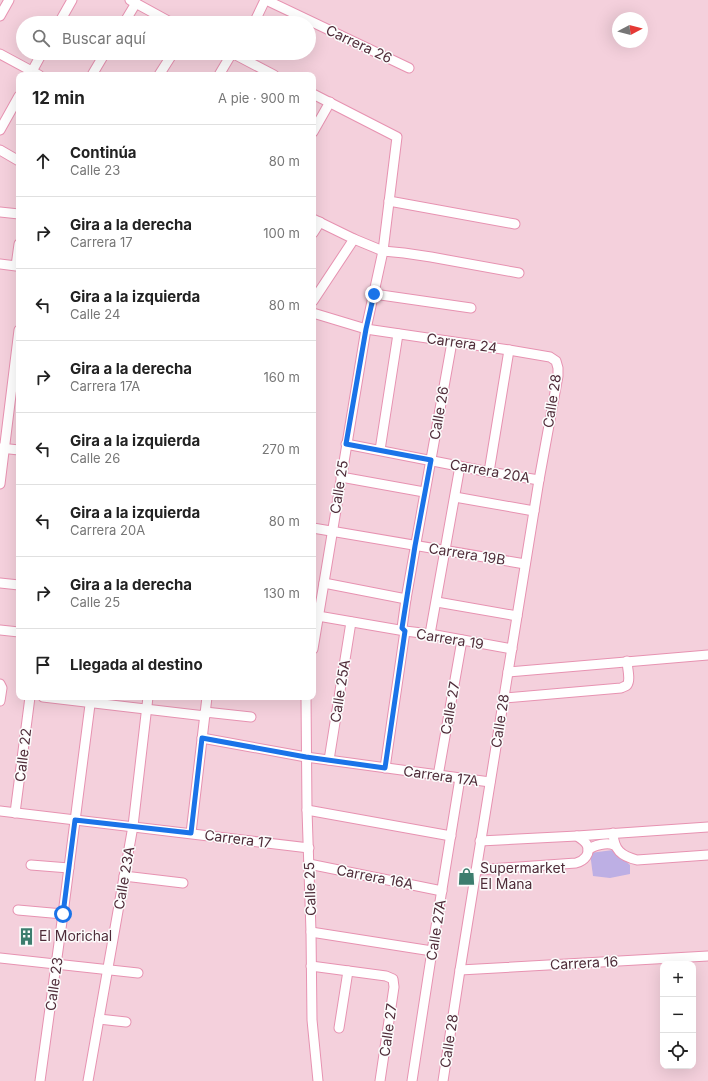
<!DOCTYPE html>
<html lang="es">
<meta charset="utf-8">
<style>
body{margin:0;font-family:Inter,sans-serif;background:#f6f6f6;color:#222}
.controls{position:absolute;right:12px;bottom:12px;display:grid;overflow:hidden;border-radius:8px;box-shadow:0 4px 16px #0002}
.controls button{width:36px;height:36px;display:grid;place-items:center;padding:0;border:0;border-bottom:1px solid #e0e0e0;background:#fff;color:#222;font:20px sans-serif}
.compass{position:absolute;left:612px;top:12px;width:36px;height:36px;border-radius:50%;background:#fff;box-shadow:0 4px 16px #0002;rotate:83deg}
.stop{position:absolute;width:12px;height:12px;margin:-9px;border:3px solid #1a73e8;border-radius:50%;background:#fff}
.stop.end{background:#1a73e8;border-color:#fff;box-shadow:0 1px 4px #0008}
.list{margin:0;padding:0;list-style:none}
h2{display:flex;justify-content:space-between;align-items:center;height:52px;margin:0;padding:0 16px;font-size:17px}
h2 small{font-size:13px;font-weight:400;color:#767676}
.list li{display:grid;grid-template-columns:26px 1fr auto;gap:12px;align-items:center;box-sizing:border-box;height:72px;padding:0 16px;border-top:1px solid #e0e0e0}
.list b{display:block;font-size:15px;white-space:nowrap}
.list p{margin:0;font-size:13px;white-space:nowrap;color:#767676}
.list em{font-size:13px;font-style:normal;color:#767676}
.icon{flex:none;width:22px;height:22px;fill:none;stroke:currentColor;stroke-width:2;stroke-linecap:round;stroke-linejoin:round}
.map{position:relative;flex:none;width:708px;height:1081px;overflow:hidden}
.search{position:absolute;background:#fff;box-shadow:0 4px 16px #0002;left:16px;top:16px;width:300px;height:44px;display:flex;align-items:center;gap:10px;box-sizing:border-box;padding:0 14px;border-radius:22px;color:#767676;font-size:15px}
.panel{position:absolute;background:#fff;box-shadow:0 4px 16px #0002;left:16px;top:72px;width:300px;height:628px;border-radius:8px}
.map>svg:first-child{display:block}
.green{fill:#bdafe4}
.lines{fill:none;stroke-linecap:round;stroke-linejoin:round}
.minor-casing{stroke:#e792b1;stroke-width:11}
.minor{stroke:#fff;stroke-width:9}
.route{stroke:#1a73e8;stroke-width:5}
.labels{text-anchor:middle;stroke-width:3;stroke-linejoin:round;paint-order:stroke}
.street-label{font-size:14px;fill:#4f2c39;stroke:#fcfcfc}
.poi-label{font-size:14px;fill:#4f2c39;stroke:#fcfcfc;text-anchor:start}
</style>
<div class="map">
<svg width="708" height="1081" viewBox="0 0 708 1081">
<rect width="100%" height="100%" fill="#f4d0dc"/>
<path class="green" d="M613,850L630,865V874L610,878L593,876L590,853Z"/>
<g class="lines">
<defs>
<g id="minor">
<path d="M130,0L172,23"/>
<path d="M266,0L409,68"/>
<path d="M0,16L9,0"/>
<path d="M59,23L72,0"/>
<path d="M124,23L136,3"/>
<path d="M254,23L265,0"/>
<path d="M232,53L274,75"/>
<path d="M0,54L39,75"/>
<path d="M30,75L42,53"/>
<path d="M92,75L105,53"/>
<path d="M159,75L173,53"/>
<path d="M219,75L232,53"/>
<path d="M313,94L397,137L383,251L366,329L313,649"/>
<path d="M0,130L19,96"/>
<path d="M313,132L330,102"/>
<path d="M0,150L19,161"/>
<path d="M389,201L515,224"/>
<path d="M0,212L19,214"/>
<path d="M313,219L354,239L383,251L404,253L431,257L519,273"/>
<path d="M313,233L320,222"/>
<path d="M0,264L16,266L19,244"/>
<path d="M374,294L471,308"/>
<path d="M313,301L354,239"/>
<path d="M313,313L366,329L509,350L550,357L556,361L558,368V376L539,480L460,970L443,1081"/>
<path d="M346,444L489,472L539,480"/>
<path d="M0,448L19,450"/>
<path d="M380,450L398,334"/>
<path d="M489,472L509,350"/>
<path d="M341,477L424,492"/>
<path d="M0,484L19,330"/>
<path d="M455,497L534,511"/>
<path d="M313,528L525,564"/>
<path d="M0,583L19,585"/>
<path d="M324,583L406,599"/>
<path d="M437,602L517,616"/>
<path d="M318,616L405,631L430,634L512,649"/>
<path d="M0,630L19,632"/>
<path d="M430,634L460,466"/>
<path d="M508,672L708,655"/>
<path d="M0,684L2,688L0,701"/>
<path d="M43,697L205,716"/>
<path d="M306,697L307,810L311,932L312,1020L318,1081"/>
<path d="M504,698L621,688C623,687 626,686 627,685C631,680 627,667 627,661"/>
<path d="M205,712L251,717"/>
<path d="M202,738L306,757L490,782"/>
<path d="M329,760L351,622"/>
<path d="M385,768L405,631L402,628L406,599L452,342"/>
<path d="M438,776L462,640"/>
<path d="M307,810L451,836"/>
<path d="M0,811L309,848"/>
<path d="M15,813L30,697"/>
<path d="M191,833L207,697"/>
<path d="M613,833C614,850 621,856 637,860L708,855"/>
<path d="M480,841L577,836L708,827"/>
<path d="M588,850C594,845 607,842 614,845"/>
<path d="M309,864L442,891"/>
<path d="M31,865L69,868"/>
<path d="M476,870L576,863C584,861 591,854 587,845C585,841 580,838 577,836"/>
<path d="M124,876L183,883"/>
<path d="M18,910L63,914"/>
<path d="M311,932L432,951"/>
<path d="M0,958L138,973"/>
<path d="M311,966L386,976L393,979L394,987L380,1081"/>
<path d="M460,970L708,956"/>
<path d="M99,1019L126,1022"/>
<path d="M339,1028L348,971"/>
<path d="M40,1081L63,914L91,697"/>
<path d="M88,1081L133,826L148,697"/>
<path d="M412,1081L432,951L460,778"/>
</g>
</defs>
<use href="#minor" class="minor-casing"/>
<use href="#minor" class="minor"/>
</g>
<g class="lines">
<path class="route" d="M63,914L75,820L191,833L202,738L306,757L385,768L405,631L402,628L415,546L431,460L346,444L366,329L374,294"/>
</g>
<defs>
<symbol id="shop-bare" viewBox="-9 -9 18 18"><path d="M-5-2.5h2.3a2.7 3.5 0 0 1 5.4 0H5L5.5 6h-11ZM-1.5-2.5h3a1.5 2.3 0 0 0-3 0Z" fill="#3c7d6e" stroke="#fcfcfc" stroke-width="2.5" paint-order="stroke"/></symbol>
<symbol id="building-bare" viewBox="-9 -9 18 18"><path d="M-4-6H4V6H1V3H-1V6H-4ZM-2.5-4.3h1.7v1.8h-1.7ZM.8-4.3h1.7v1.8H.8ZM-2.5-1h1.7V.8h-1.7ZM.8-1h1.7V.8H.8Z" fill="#3c7d6e" stroke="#fcfcfc" stroke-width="2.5" paint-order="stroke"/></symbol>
</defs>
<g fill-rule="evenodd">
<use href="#shop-bare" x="454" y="864" width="25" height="25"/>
<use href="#building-bare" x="14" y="924" width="25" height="25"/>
</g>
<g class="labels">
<g class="street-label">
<text transform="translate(359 44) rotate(25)" y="5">Carrera 26</text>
<text transform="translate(462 343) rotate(8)" y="5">Carrera 24</text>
<text transform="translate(552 401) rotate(-81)" y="5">Calle 28</text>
<text transform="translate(439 413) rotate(-80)" y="5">Calle 26</text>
<text transform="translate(490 471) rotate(10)" y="5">Carrera 20A</text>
<text transform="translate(339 487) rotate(-81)" y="5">Calle 25</text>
<text transform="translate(467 554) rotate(9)" y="5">Carrera 19B</text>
<text transform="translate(450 639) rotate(9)" y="5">Carrera 19</text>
<text transform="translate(340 691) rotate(-81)" y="5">Calle 25A</text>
<text transform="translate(450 708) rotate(-80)" y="5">Calle 27</text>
<text transform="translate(500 721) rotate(-81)" y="5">Calle 28</text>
<text transform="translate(23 755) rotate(-83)" y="5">Calle 22</text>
<text transform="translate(441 776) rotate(8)" y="5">Carrera 17A</text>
<text transform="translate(238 839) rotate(7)" y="5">Carrera 17</text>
<text transform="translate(375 877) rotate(11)" y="5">Carrera 16A</text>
<text transform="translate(124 878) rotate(-80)" y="5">Calle 23A</text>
<text transform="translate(310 889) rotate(-92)" y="5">Calle 25</text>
<text transform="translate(436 930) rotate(-81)" y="5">Calle 27A</text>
<text transform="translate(584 963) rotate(-3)" y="5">Carrera 16</text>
<text transform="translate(54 984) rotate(-82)" y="5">Calle 23</text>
<text transform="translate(388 1030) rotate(-82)" y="5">Calle 27</text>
<text transform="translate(449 1041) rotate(-81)" y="5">Calle 28</text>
</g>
<g class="poi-label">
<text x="480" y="873">Supermarket<tspan x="480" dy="16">El Mana</tspan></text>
<text x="39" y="941">El Morichal</text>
</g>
</g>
</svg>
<div class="controls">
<button>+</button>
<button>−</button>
<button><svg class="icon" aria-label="locate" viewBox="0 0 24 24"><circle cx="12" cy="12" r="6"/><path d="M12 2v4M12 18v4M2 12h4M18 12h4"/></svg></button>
</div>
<svg class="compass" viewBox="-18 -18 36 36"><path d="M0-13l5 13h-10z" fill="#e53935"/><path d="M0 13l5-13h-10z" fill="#767676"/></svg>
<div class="stop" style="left:63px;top:914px"></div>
<div class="stop end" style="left:374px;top:294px"></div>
<div class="search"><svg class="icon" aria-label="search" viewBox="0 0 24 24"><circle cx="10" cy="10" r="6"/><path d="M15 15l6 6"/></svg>Buscar aquí</div>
<section class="panel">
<h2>12 min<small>A pie · 900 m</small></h2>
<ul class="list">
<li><svg class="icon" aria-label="ahead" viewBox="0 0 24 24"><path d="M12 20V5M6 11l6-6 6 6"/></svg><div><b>Continúa</b><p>Calle 23</p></div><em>80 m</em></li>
<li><svg class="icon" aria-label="right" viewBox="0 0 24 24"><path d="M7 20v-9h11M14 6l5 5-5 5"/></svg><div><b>Gira a la derecha</b><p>Carrera 17</p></div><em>100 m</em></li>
<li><svg class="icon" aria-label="left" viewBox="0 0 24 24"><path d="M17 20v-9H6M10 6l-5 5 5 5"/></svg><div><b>Gira a la izquierda</b><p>Calle 24</p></div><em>80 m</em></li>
<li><svg class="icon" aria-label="right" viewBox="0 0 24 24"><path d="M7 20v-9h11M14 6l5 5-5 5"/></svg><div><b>Gira a la derecha</b><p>Carrera 17A</p></div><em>160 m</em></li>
<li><svg class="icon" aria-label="left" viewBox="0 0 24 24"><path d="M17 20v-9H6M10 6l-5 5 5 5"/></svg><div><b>Gira a la izquierda</b><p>Calle 26</p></div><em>270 m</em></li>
<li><svg class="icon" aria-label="left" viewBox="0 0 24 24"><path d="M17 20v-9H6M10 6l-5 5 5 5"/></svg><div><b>Gira a la izquierda</b><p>Carrera 20A</p></div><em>80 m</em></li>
<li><svg class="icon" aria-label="right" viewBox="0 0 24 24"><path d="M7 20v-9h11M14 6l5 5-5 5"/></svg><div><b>Gira a la derecha</b><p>Calle 25</p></div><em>130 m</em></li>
<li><svg class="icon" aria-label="arrive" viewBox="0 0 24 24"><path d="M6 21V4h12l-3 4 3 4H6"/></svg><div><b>Llegada al destino</b></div></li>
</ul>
</section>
</div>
